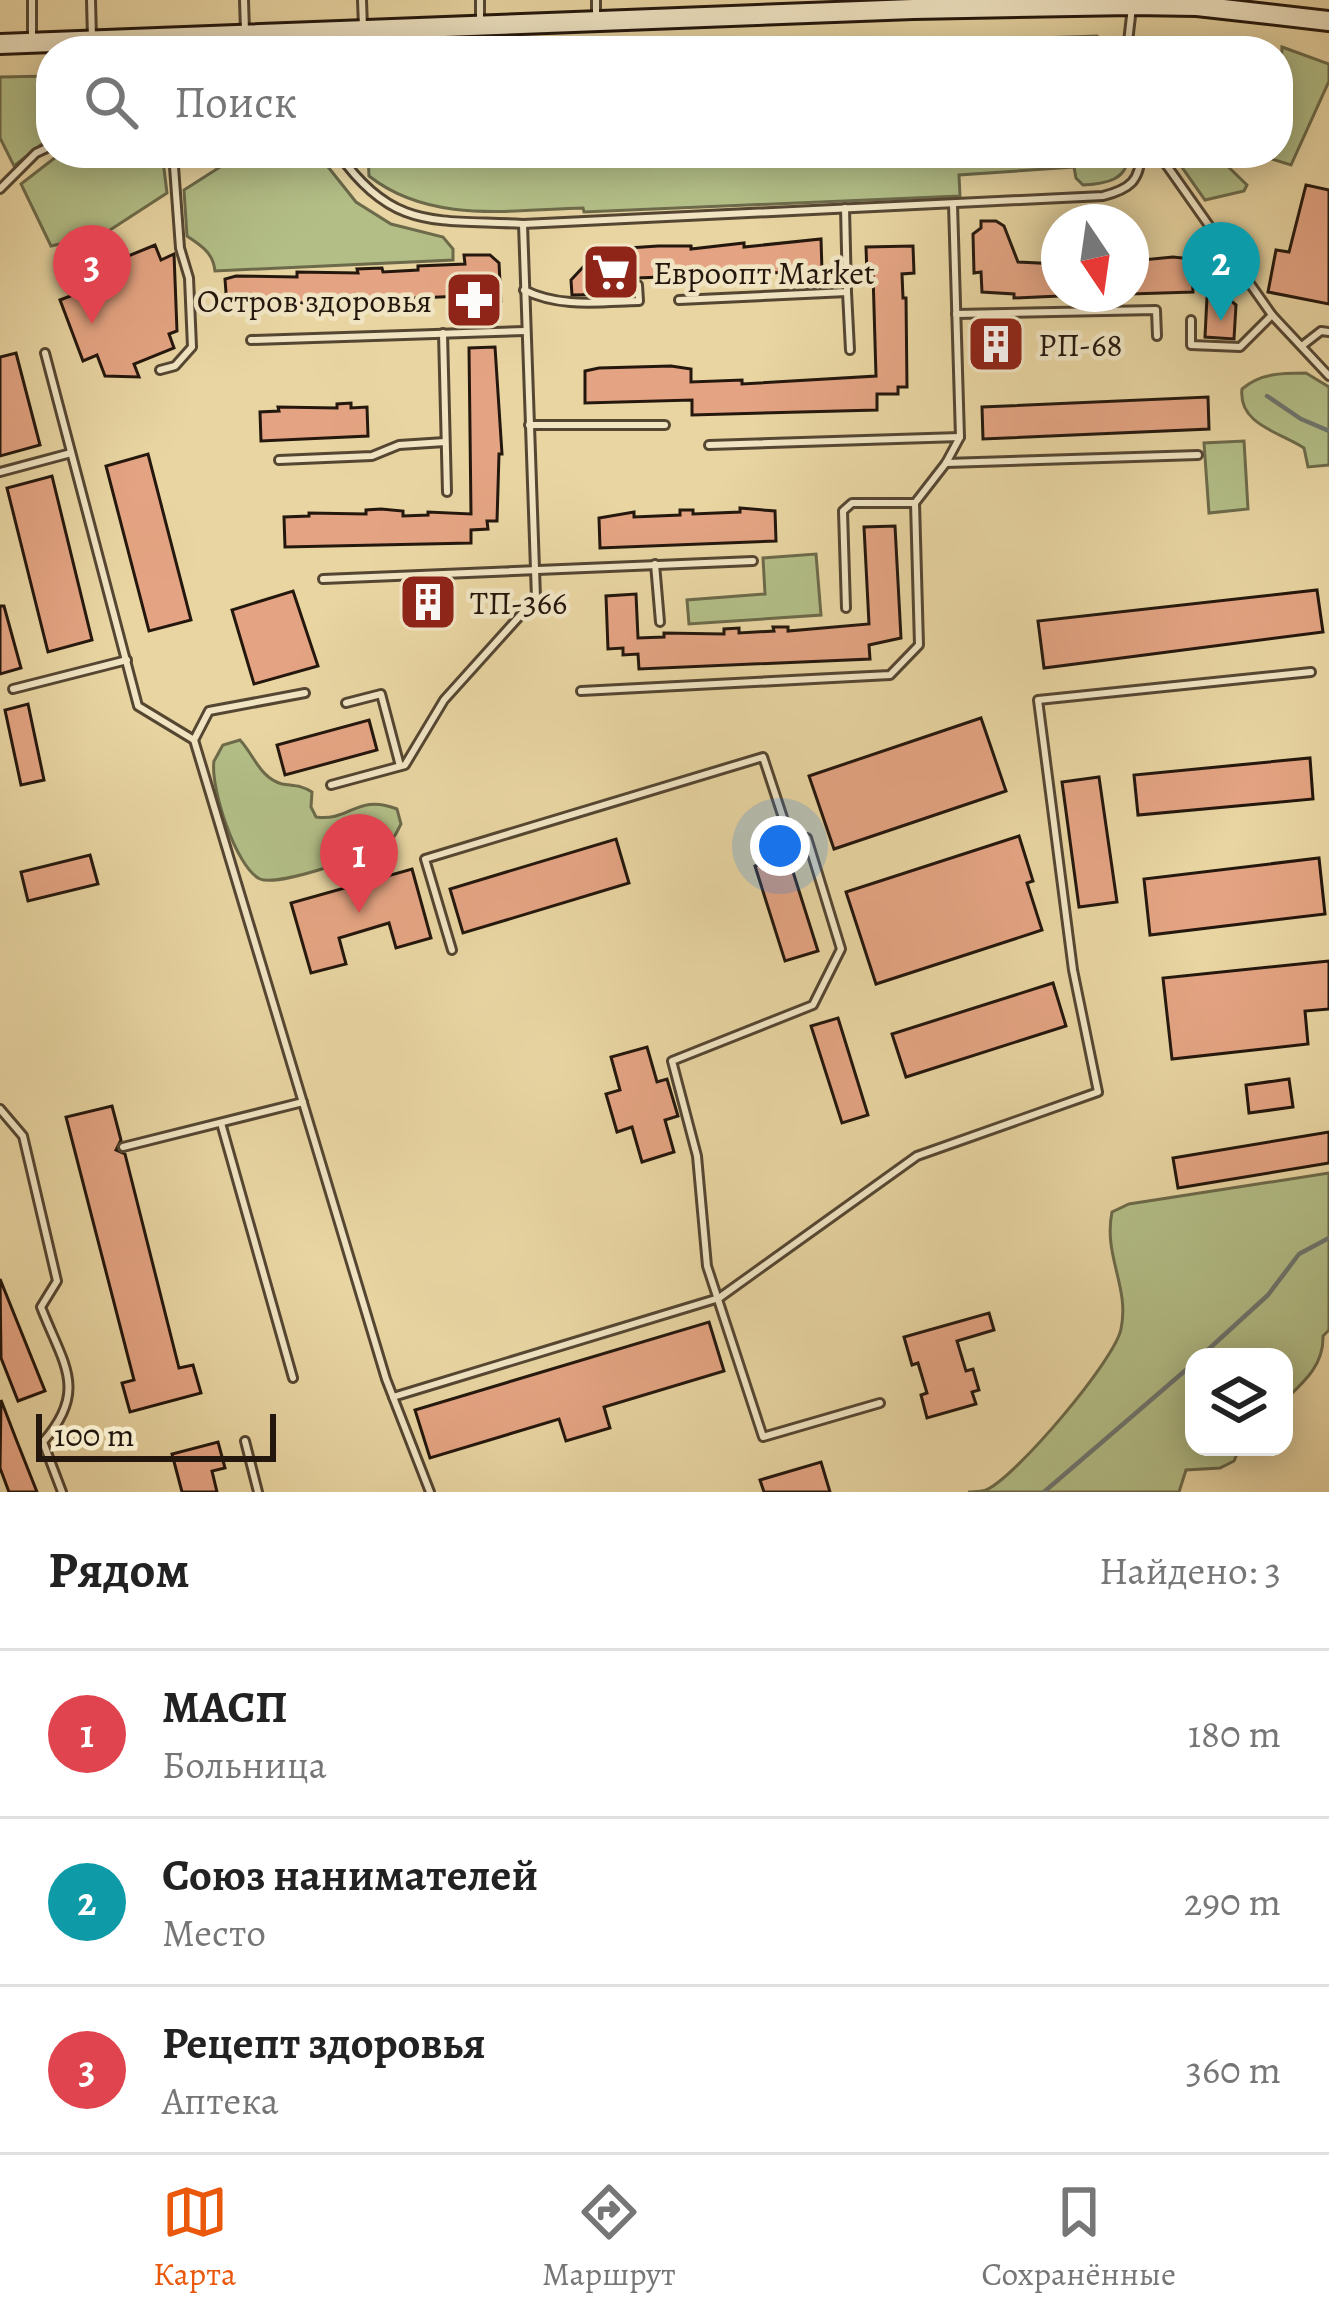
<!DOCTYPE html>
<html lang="ru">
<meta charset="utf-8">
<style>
body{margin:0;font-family:Alegreya,serif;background:#f6f6f6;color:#222}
.controls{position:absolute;right:36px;bottom:36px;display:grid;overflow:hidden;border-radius:24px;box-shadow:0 6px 30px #0003}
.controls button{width:108px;height:108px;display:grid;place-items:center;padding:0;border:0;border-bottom:3px solid #e0e0e0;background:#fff;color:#222;font:60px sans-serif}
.compass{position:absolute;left:1041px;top:204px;width:108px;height:108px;border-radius:50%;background:#fff;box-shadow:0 6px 30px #0003;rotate:167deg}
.scale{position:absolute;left:36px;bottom:30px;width:240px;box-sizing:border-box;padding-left:12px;border:6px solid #24170d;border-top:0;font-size:33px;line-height:42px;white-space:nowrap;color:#24170d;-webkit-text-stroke:9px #f0e4c3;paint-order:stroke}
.you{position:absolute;left:780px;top:846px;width:42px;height:42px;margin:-30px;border:9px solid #fff;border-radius:50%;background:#1a73e8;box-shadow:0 0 0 18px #1a73e833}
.badge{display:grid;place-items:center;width:78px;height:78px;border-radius:50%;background:#ea580c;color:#fff;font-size:39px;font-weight:700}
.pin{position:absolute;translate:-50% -99px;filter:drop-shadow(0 3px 6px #0008)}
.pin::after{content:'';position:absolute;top:63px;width:42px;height:36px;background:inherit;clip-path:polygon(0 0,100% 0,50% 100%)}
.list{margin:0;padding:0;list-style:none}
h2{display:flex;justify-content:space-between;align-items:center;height:156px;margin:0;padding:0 48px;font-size:51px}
h2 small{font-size:39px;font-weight:400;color:#767676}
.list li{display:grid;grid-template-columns:78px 1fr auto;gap:36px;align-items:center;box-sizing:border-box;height:168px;padding:0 48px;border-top:3px solid #e0e0e0}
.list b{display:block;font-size:45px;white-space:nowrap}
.list p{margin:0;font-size:39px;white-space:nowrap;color:#767676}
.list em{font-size:39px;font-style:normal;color:#767676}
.icon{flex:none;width:66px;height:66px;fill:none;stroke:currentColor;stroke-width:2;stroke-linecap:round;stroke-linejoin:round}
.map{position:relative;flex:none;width:1329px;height:1492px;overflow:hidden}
.search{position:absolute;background:#fff;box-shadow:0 6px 30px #0003;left:36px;right:36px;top:36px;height:132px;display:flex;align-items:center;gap:30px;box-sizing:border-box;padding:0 42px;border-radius:48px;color:#767676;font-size:45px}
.sheet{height:660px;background:#fff}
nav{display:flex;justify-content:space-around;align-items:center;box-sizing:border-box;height:168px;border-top:3px solid #e0e0e0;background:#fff;font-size:33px;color:#767676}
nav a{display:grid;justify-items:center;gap:6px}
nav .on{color:#ea580c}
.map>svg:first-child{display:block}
.green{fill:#b3be87;stroke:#6c6a4a;stroke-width:3}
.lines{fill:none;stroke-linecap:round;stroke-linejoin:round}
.stream{stroke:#6d7670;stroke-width:4.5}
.building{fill:#e4a483;stroke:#24170d;stroke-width:3}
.service-casing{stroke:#554632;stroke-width:12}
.secondary-casing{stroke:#24170d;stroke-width:24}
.service{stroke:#f0e4c3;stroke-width:6}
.secondary{stroke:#f0e4c3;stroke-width:18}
.labels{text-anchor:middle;stroke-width:9;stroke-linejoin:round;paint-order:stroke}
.poi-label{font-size:33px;fill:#24170d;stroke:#f0e4c3;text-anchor:start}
</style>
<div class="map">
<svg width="1329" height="1492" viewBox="0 0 1329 1492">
<rect width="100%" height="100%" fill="#e8d5a2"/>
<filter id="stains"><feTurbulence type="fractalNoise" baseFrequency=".00167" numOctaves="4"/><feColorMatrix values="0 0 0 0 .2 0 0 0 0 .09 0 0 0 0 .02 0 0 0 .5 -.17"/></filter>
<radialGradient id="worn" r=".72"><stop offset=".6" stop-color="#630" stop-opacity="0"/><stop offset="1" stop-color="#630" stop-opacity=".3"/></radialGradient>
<g class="green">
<path d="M1097,36L1110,51H672Z"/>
<path d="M1282,47L1329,64V81L1291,165L1265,157L1266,153H1278Z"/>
<path d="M51,76V137L14,166L0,138V77Z"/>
<path d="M61,153H162L167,193L90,243L73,241L51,246L21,184Z"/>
<path d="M242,153H317L356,202L391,224L443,237L453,249V260L215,271C213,252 201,246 187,236L184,190Z"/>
<path d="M368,153H1128C1129,180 1106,184 1083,185L1076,178L1074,167L959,175L960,196L584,212L583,208C510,210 430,224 369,176Z"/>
<path d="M1172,153H1214L1247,185L1244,191L1205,200Z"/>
<path d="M1306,373L1329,387V465L1308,467L1304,448C1279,432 1238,424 1242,389C1261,373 1282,373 1306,373Z"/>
<path d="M1244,441L1248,509L1209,513L1204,443Z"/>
<path d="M816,554L821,615L689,624L687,600L765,594L763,558Z"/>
<path d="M240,740C254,755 260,778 282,784C294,786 301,785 312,792L311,807L316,817C350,822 357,793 397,809L401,824C398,829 396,836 391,840C374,854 278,887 260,879C236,868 210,787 214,761C215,760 222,746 223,745Z"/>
<path d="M1329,1173V1330L1323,1336C1324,1365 1304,1382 1284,1401V1357H1194V1447H1240L1234,1461L1220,1468L1186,1470L1179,1492H968C969,1492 984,1491 986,1490C1015,1478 1115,1360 1121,1329C1130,1287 1103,1256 1112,1212L1129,1204Z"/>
</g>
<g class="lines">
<g class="stream">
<path d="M1267,396L1301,419L1329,431"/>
<path d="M1200,1357L1268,1295L1299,1254L1329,1238"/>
<path d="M1044,1492L1194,1363"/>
</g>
</g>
<g class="building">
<path d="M1306,185L1329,190V304L1268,292L1276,250L1289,252Z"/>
<path d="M981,221H996L1004,226L1018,262L1059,264V296L1014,298V294L982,292L981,272L974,273L973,234L981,228Z"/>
<path d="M821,239L822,271L636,278L631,280V294L572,295L571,280L599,250L658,246H691V249L744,243V247Z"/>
<path d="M155,245L161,260L174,254L177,331L169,334L174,348L134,364L139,377L105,376L97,355L83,361L60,300L76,294L70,280Z"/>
<path d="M913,246L914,273L902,274L903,298H906L907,387H898V394H877V410L692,415V400L585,403V371L599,368L671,366L691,369V382L742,380V384L876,376L873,274L867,275L866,247Z"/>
<path d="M464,255H490L499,263L501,302L494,312H477L463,296L227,306L225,279L236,276L297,277V272L358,273L357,269L382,268L383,272L418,270V266L465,264Z"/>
<path d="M1173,257L1192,259L1193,292L1131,294V261Z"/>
<path d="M1207,297L1228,298L1236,305L1234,339L1205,337Z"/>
<path d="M495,347L502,454H499L497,521H487L488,529L471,530V543L285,547L284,517L309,516V513L366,514V510L381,509L403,511V516L428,515V512L471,514L469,348Z"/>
<path d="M16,353L40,445L0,456V357Z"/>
<path d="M1208,397L1209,429L983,439L982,407Z"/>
<path d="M351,403V408L367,407L368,436L261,441L260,412L279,411L278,407L337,408V404Z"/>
<path d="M148,454L191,620L149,631L106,466Z"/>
<path d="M52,476L92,640L48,652L7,488Z"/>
<path d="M740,508L775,511L776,541L600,548L599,518L634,512V517L680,515V510H693V514L740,512Z"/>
<path d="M895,526L901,638L869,645L870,659L639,669L638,654L623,655V648L608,649L606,596L636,594L638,638L664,637V633L724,634V629L739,628V633L774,631L773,627H788V631L869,624L864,527Z"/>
<path d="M1317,590L1323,632L1044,668L1038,621Z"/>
<path d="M293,591L318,666L254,684L232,610Z"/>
<path d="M0,606H4L21,668L0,674Z"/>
<path d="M28,704L44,780L21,785L5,710Z"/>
<path d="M981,718L1006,791L834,849L809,776Z"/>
<path d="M369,720L377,750L285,775L277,745Z"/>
<path d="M1310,758L1313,799L1138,815L1134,775Z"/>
<path d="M1099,777L1117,902L1079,907L1062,782Z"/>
<path d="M1019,836L1033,881L1027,883L1042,930L876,984L846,892Z"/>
<path d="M616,839L629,883L463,933L450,889Z"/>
<path d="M90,855L98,884L28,901L21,872Z"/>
<path d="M788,856L818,951L785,961L755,866Z"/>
<path d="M1319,858L1325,914L1150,935L1144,879Z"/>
<path d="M412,869L431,938L396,948L389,923L339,938L346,964L311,973L291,903Z"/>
<path d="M1329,961V1009L1305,1011L1308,1044L1172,1059L1163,978Z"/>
<path d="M1053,983L1066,1026L906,1077L892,1034Z"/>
<path d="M838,1018L868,1115L842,1123L811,1026Z"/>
<path d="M647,1047L657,1082L667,1079L678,1116L665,1120L674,1152L642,1162L632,1127L617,1132L606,1094L620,1090L611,1057Z"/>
<path d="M1289,1079L1293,1107L1249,1113L1246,1085Z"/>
<path d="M112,1106L121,1140L116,1150L125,1154L179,1368L193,1365L201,1393L130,1412L122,1383L134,1380L66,1117Z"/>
<path d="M1329,1132V1163L1178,1188L1173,1158Z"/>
<path d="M0,1279L45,1391L18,1401L1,1358Z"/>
<path d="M989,1313L994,1330L957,1341L966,1371L973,1369L979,1390L972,1392L976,1404L927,1418L921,1395L927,1393L918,1363L912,1365L904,1337Z"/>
<path d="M709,1322L724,1371L604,1407L610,1428L566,1441L559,1419L430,1458L415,1410Z"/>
<path d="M1,1400L16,1439L37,1492H9L0,1468Z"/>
<path d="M218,1442L225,1468L212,1471L217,1492H182L172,1454Z"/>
<path d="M821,1462L830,1492H764L760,1480Z"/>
</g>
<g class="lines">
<defs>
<g id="service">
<path d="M32,0V40"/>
<path d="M91,0L92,38"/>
<path d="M244,0L245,31"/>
<path d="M362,0L363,27"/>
<path d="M480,0V23"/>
<path d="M596,0V18"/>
<path d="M316,36L317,51"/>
<path d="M1127,51L1132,7"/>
<path d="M338,153C393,232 437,219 523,224L1103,196C1130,189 1140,181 1141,153"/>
<path d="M1158,153L1272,315L1329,376"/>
<path d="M0,189L36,153L51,146"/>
<path d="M524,290C560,308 600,302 639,301L638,285"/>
<path d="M847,292L850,350"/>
<path d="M679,300L847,292L845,208"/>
<path d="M956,314L1156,310L1157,336"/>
<path d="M1191,320V345L1240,347L1272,315"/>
<path d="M443,333L447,492"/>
<path d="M251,340L525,331"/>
<path d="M1303,345L1321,331L1329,332"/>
<path d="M45,353L138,706L194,740L386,1379L430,1492"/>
<path d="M160,370L175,366L192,347L189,278L180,248L173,153"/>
<path d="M529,425H665"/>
<path d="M709,445L960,437"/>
<path d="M279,460L372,456L399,445L445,442"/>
<path d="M946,463L1198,455"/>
<path d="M0,472L71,453"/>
<path d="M655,564L660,622"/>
<path d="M323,579L753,561"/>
<path d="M846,608L843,511L852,503H915"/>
<path d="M13,689L127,660"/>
<path d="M581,691L890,675L919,645L915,503L946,463L960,437L953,204"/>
<path d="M346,703L381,694L400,766"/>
<path d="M194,740L209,711L305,693"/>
<path d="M331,785L405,765L444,700L536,598L523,224"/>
<path d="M452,950L425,859L763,757L791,842L807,838L841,949L813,1005L672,1061L697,1156L707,1266L763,1437L880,1403"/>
<path d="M0,1109L23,1136L57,1281L41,1307C63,1364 89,1390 43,1442L62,1492"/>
<path d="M221,1123L293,1378"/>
<path d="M123,1147L303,1102"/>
<path d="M393,1397L719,1298L917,1156L1098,1092L1073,970L1038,700L1311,672"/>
<path d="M245,1441L258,1492"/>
</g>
<path id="secondary" d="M0,44L913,9L1132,5L1197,6L1329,21"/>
</defs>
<use href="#service" class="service-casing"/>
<use href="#secondary" class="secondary-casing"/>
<use href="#service" class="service"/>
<use href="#secondary" class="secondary"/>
</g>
<defs>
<symbol id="supermarket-square" viewBox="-11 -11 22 22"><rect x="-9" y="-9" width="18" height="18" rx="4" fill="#8f2418" stroke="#f0e4c3"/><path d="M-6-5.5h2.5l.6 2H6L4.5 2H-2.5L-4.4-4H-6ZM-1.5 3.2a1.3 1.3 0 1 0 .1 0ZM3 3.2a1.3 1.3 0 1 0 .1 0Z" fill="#fff"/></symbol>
<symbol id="pharmacy-square" viewBox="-11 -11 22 22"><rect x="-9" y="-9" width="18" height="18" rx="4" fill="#8f2418" stroke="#f0e4c3"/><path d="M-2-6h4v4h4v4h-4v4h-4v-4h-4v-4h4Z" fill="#fff"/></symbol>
<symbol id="building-square" viewBox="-11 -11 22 22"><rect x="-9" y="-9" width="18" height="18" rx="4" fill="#8f2418" stroke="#f0e4c3"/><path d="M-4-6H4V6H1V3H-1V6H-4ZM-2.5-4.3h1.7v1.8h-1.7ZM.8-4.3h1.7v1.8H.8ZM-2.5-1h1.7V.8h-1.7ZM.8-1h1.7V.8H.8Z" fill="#fff"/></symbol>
</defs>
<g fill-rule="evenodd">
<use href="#supermarket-square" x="578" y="239" width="66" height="66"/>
<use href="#pharmacy-square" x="441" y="267" width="66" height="66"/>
<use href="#building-square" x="963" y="311" width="66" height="66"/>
<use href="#building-square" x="395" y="569" width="66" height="66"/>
</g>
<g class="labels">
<g class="poi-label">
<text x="653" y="284">Евроопт Market</text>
<text x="432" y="312" text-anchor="end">Остров здоровья</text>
<text x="1038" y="356">РП-68</text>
<text x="470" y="614">ТП-366</text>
</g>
</g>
<rect width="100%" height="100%" filter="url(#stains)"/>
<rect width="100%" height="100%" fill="url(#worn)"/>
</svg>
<div class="controls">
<button><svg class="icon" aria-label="layers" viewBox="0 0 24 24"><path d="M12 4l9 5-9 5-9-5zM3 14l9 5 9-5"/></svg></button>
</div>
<svg class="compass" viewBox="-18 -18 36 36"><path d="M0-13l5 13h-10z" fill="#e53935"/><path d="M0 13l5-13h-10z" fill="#767676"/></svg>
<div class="scale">100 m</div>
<div class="you"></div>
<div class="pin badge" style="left:359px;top:913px;background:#e0444e">1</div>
<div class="pin badge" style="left:1221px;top:321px;background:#0f9aa8">2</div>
<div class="pin badge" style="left:92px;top:324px;background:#e0444e">3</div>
<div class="search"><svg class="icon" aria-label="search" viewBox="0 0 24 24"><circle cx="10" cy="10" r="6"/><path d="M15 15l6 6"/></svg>Поиск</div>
</div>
<section class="sheet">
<h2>Рядом<small>Найдено: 3</small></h2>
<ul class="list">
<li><span class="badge" style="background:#e0444e">1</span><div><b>МАСП</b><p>Больница</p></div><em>180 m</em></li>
<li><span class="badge" style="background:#0f9aa8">2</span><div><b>Союз нанимателей</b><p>Место</p></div><em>290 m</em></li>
<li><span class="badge" style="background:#e0444e">3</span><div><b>Рецепт здоровья</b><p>Аптека</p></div><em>360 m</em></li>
</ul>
</section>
<nav>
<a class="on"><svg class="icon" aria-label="map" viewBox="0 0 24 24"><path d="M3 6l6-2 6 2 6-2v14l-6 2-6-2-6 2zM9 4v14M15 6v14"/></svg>Карта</a>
<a><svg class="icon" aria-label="directions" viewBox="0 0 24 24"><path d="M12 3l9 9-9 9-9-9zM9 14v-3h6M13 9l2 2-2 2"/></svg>Маршрут</a>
<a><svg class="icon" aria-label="saved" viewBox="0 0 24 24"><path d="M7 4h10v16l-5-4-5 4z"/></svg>Сохранённые</a>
</nav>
